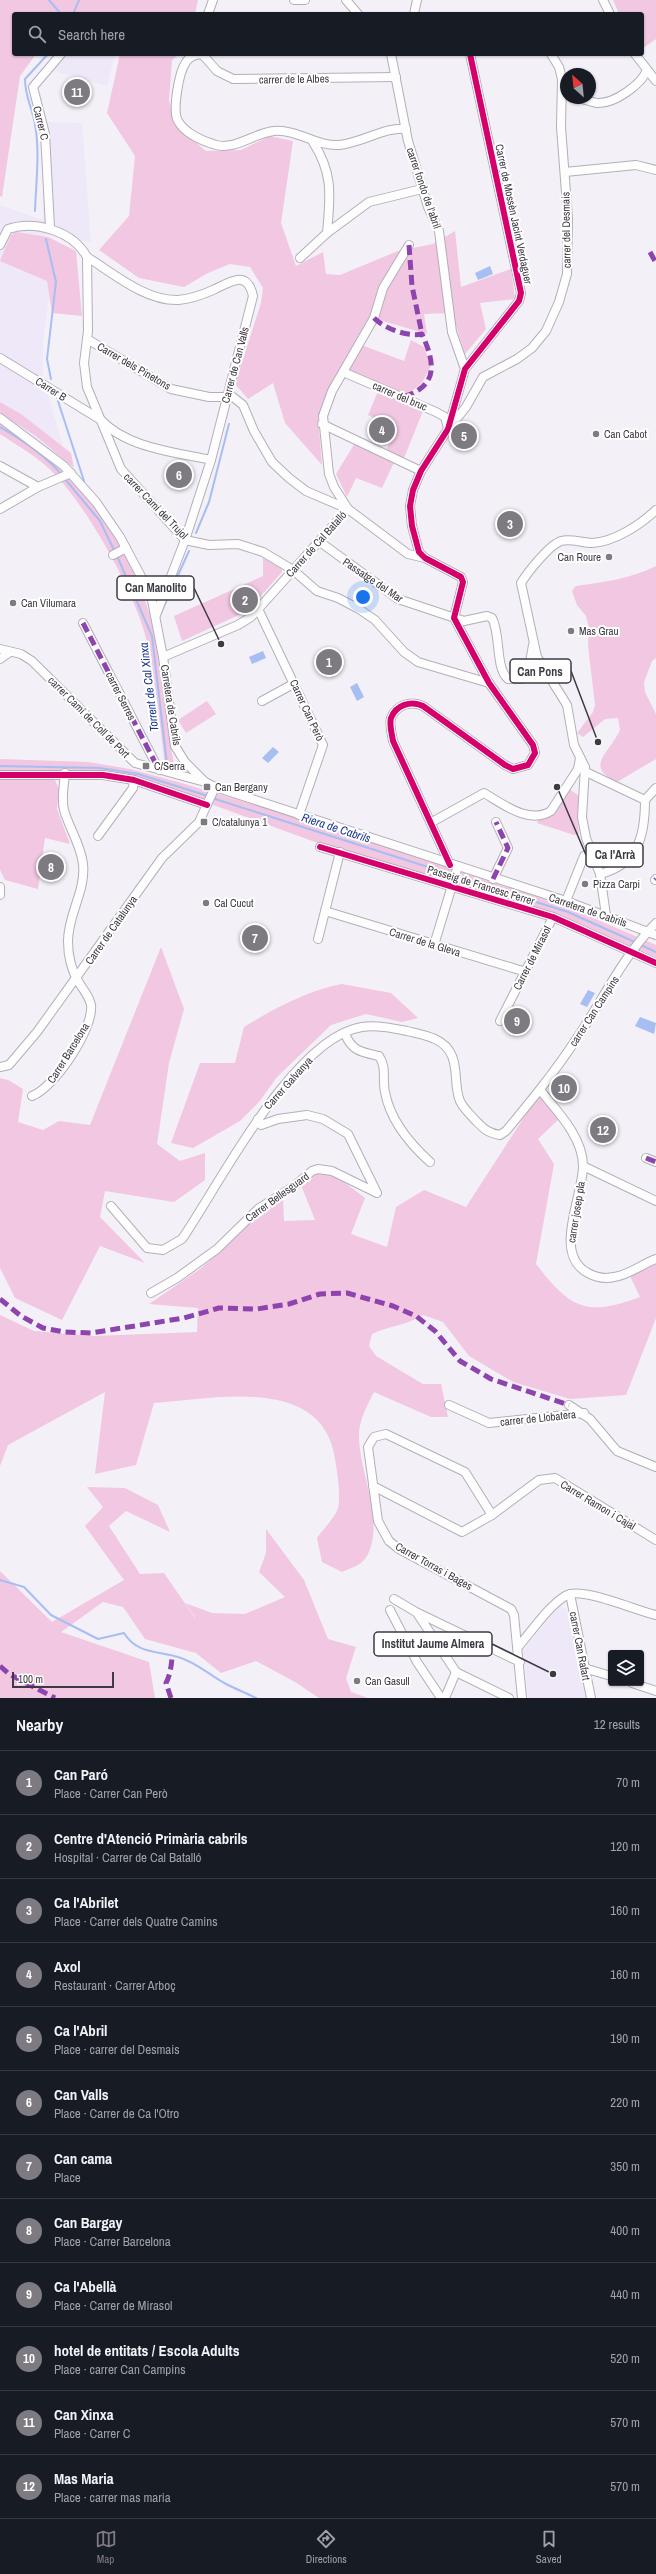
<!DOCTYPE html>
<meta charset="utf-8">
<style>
body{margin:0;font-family:"Archivo Narrow",sans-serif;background:#242831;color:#f1f3f6}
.controls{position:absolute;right:12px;bottom:12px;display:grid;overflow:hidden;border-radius:4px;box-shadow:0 1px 3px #0004}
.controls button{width:36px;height:36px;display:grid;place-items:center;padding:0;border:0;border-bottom:1px solid #363941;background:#171b24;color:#f1f3f6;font:20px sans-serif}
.compass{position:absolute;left:560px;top:68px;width:36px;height:36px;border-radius:50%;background:#171b24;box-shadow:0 1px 3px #0004;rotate:333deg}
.scale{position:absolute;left:12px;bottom:10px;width:102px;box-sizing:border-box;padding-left:4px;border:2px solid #3e3a43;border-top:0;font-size:11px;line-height:14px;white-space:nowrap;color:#3e3a43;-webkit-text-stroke:3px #fefefe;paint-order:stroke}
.you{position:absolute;left:363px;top:597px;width:14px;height:14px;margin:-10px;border:3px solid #fff;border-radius:50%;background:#1a73e8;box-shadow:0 0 0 6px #1a73e833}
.badge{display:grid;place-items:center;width:26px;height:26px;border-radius:50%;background:#7e7a82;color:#fff;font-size:13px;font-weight:700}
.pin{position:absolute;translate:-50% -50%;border:2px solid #fff;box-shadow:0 1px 4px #0006}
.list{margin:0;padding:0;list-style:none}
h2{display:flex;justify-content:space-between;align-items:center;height:52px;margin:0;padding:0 16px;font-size:17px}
h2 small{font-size:13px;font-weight:400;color:#9ea1a6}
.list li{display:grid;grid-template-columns:26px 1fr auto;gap:12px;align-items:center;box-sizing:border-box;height:64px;padding:0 16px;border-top:1px solid #363941}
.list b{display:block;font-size:15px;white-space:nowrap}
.list p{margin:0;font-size:13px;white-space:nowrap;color:#9ea1a6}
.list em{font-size:13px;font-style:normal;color:#9ea1a6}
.icon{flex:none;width:22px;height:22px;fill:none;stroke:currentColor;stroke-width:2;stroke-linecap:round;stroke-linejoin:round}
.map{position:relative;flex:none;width:656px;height:1698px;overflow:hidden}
.search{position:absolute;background:#171b24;box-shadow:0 1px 3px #0004;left:12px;right:12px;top:12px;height:44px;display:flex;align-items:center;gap:10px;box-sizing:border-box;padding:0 14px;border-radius:4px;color:#9ea1a6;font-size:15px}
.sheet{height:820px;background:#171b24}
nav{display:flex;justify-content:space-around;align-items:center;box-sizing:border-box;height:56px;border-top:1px solid #363941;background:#171b24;font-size:11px;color:#9ea1a6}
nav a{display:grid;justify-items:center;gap:2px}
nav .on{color:#7e7a82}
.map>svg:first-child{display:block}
.built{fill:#efe8f9}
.green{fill:#f1c7e1}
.water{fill:#a7bef3}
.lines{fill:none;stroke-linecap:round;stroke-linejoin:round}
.stream{stroke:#a7bef3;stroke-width:2}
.minor-casing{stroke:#b3afb8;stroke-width:10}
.minor{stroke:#fdfdfe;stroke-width:8}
.quiet{stroke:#8e44ad;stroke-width:5;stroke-dasharray:10 5;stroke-linecap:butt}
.cycleway-casing{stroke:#fefefe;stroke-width:8}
.cycleway{stroke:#d6006c;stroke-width:6}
.poi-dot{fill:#7e7a82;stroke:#fefefe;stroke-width:1.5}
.labels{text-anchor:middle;stroke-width:4;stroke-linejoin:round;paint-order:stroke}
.street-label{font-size:11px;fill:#3e3a43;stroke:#fefefe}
.poi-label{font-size:11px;fill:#3e3a43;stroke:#fefefe;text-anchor:start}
.water-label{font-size:12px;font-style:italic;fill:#19388a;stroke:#fefefe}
.leader{fill:none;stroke:#3e3a43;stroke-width:1.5}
.callout-dot{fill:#3e3a43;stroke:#fefefe;stroke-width:1.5}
.callout{fill:#fefefe;stroke:#3e3a43;stroke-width:1.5}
.callout-label{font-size:12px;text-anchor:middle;font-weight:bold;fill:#3e3a43}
</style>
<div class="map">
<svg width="656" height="1698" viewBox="0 0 656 1698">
<rect width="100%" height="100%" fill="#f4f0f8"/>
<g class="built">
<path d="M55,54H115L107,86L54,71L42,80L36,90L47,122L82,123L91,242L44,235L51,284L43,342V378L63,445L55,462L0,422V205L43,220V148L29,95V83Z"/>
<path d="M247,589L256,598L243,611L234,603Z"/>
<path d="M561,1607L567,1610L586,1698H528L523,1651L557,1609Z"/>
</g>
<g class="green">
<path d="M0,0H198L195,14H14V54H36L20,76L2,197L0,196Z"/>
<path d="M613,0H656V39L642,49V14H619Z"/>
<path d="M120,54H179L172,60L169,100L176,126L206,151L241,150L270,136L293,141L281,223L296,266L323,252L326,274L340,275L398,251L433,244L455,231L461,287L511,269L515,299L480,303L486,329L465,354L452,313L424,314L427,334L369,317L356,343L404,361L411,340L424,347L431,366L422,383L408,394L405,404L423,411L404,458L397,456L382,488L356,478L347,497L336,474L355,443L384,454L397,429L368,415L381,384L341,369L318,416L322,465L285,423L273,383L248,399L235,384L261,303L263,288L250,267L230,264L208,273L184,287L139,278L99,250L129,216L135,156L107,113Z"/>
<path d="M16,232L48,237L76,251L82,316L52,313L47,281L0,261L11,235Z"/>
<path d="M0,402L21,414L71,453L74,468L36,436L0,413Z"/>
<path d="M0,422C18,436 39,448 56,463C101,505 144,577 155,637C162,681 166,725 175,769L165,767C160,725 156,683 147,642C136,593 83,497 45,465C31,453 15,444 0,434Z"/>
<path d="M263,558L282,569V572L259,598L247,586L230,602L241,614L182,641L174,616L263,576Z"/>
<path d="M656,566V658L652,661L644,682L645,692L656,714V759L617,782C582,767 612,750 620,730L618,718L605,719L583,737L577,733L593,712L595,705L588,646L589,628L586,616L577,605L572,591L576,586C604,582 630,579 656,566Z"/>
<path d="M207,701L216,714L186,733L178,720Z"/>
<path d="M0,759L88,762L130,769L178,782L292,816L570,908L656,945V957L553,913L315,842L139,778L0,773Z"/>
<path d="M46,778L55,780L59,789L57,809L70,844L45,838L38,889L5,880L0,870V779Z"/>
<path d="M568,788L579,796L577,816L579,834L574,835L537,823L539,817H547Z"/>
<path d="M161,947L184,1009L169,1063L157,1144L180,1161L205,1153V1180L174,1202L105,1191L100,1217L145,1263L100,1246L62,1320L15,1298L0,1268V1078L8,1080L23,1089L18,1122L43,1130L59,1121L90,1125Z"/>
<path d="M342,984L391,993L418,1018L402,1022L366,1014L331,1025L277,1077L259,1102L240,1121L193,1148L171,1143L200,1063H235L244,1027C271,1010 311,989 342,984Z"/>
<path d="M539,1094L559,1119L538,1139L554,1164L536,1264C571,1309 586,1317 640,1297L630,1276L656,1264V1318L626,1395L570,1399L513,1382L469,1356L443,1322L423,1315C408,1325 389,1326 372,1334L369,1346L376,1356L423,1384H441L448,1417H431L374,1392C367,1406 358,1422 359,1438C360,1474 385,1522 367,1556C362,1565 351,1568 342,1572L322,1562L317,1538C323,1529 335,1518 338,1508C341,1497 337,1470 335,1459C323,1374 213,1399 154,1403L136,1465L95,1474L105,1392L8,1445L0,1466V1315L34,1331L93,1336L197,1332L198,1308L149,1304L200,1269L232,1241L259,1212L283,1197L284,1221L315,1220L301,1185L316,1174L335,1175L365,1198L351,1234L387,1247L396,1207L424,1190L466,1207Z"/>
<path d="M87,1487L125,1488L158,1505L170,1532L126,1511L109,1526L140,1574L164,1573L195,1618L193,1626L195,1617L185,1603L212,1613L245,1614L285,1597L259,1572L266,1553V1529L304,1580L328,1639L356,1647L346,1678L351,1692L368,1698H319L295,1682L256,1661L221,1673L196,1653L145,1639L123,1607L103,1602L61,1632L149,1662L155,1698H0V1571L52,1622L124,1580L85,1526L103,1507Z"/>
</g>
<g class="water">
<path d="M490,266L493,274L478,280L475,273Z"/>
<path d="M263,651L266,658L252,664L249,657Z"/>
<path d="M357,683L364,697L357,701L350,687Z"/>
<path d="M273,747L279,752L268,763L262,758Z"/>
<path d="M588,990L595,993L587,1007L580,1004Z"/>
<path d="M640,1017L656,1023L654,1034L635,1026Z"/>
</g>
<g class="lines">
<g class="stream">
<path d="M49,0L61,14"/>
<path d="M73,14L79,0"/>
<path d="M35,211C36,182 40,152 35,124C32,107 25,97 25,79L48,54"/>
<path d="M46,239L56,282L47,359L51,379"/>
<path d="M58,401L84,481"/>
<path d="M0,427C23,440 45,455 62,475"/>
<path d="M65,479L100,521L115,552"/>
<path d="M196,533L209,502L229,424"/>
<path d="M117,556L152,636L167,764"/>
<path d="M160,615L189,551"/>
<path d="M0,766L100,768L138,774L208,796"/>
<path d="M212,798L453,875"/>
<path d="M457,877L568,912L637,943"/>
<path d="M641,945L656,952"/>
<path d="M0,1580L24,1587L51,1615L98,1639L124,1633C136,1653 156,1651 178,1657C196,1662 209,1675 226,1684C236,1689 246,1693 256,1698"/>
</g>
<defs>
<g id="minor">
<path d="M294,0H305"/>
<path d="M346,0L358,14"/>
<path d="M603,0L610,14"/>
<path d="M208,14L213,0"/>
<path d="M414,14L417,0"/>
<path d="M202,54C195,55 190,56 186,62C179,72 172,110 178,121C185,133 202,141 216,145C236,150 254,133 274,131C297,129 315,146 339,145C361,143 387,126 406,129"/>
<path d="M202,54L217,71L233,79L396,77"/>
<path d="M391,54L408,141L428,207L439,231L452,332L465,369"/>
<path d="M635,54L656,81"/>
<path d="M578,98C584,99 591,102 597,103C614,104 641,85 647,70"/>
<path d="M313,142C334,175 330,197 327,233L369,202L422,189"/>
<path d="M565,172L636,165L656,170"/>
<path d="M50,227L45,134L33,87L61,54"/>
<path d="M0,245L8,229C35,220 73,231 87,257L88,331L84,363L87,387L121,469L185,540L209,545L238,544L263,552L293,570L317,591L338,598L359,609L375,620L404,652L418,662L489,683"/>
<path d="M87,257C113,273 145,301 178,300C189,299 202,295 213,290C229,283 247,268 253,296L211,460L185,540L156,615"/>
<path d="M300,258L327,233"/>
<path d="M87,339L171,389L209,397H233L243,405L254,431L272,462L289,478L306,491L348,509L408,554L425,558"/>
<path d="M0,358L101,420C127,448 175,452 211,460"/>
<path d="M343,372L436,412L445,417L448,428"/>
<path d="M0,418L64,466L96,502L120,537L151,595L163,657L175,746L185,762L205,782L215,787L566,901L656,935"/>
<path d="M322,424L421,471"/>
<path d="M451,426L466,407L483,377L517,359L532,348L546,331L559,302L567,274L568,219L561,127L562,79L559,67L551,54"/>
<path d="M0,466L38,487"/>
<path d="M0,509L38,487L71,473"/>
<path d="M320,542L398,599L464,621L487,616L492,618C501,634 495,668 508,679H521L529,668L533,645"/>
<path d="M113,555L126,548"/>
<path d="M258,609L323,745L299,815"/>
<path d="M83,623L159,770"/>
<path d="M0,649L21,654L32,661L135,763L205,782"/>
<path d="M163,657L238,625L251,617L348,509L334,487L329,474L323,416L332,391L374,318L383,288L409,245"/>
<path d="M0,659L10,652"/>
<path d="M262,701L295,683"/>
<path d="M586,772L645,800L656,788"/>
<path d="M0,775H103L134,780L207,805"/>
<path d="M432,822L484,793C503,804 529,825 551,811L578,769L580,758"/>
<path d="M98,836L133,788L134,780"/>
<path d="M320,847L553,917L656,963"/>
<path d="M450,865L393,741C392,734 389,725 391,718C396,705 411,700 423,706L505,765L513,769L528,765L535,753L533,745L489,683L454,618L463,582L461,577L425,558L419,552L412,526L410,506L413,490L421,471L448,429L465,369L519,301L521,293L470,54"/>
<path d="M600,874C638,864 645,837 645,800"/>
<path d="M493,879L508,848L496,822"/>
<path d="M655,880L656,879"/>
<path d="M0,887V895"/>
<path d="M566,901L584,856L592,853"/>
<path d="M325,911L526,972"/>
<path d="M606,915L600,874L586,838L582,817L585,767L574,745L567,705L537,657L521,583C528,572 549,545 561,541C571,538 582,543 592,543C614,542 640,525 656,510"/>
<path d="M318,939L340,852"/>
<path d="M434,945L458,866"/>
<path d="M500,1021L553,917"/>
<path d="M345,1034C352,1051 361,1052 379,1056C387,1068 382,1078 385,1092C390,1120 409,1143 430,1162"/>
<path d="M0,1067L9,1065L37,1032L162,858L199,822L215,787"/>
<path d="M540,1090C557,1111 583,1137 583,1166C583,1197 552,1254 588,1273C597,1278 605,1279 614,1277C629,1275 642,1264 656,1259"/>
<path d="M32,1096C54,1088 94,1029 91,1005C89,995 83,990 78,981C71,969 68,955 68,941C68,914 86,891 83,864C81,845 69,828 64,810C61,798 64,785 65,773"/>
<path d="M646,1158L656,1162"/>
<path d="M583,1166L656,1201"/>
<path d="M111,1206L147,1248L163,1250L182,1239C219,1185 294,1037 362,1027C377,1025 392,1028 407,1031C424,1035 445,1038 452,1056C458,1070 454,1087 460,1101C463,1108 470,1114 475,1120C483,1128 487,1133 500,1135L506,1131C530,1102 554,1073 575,1041C602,1002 622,957 656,923"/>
<path d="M151,1293L177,1278L217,1249L258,1209L293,1187L312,1171L318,1169L332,1171L377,1193L348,1134L323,1119L307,1115L278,1119L261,1125L258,1119"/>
<path d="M449,1405L489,1423L584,1413"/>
<path d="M569,1405L590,1419L617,1451L656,1467"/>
<path d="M373,1486L462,1532L492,1515L539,1480L555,1478L656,1540"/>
<path d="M492,1515L465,1472L386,1434L374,1437L368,1447L378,1521L389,1541L399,1549L511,1609L514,1615L522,1698"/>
<path d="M570,1594L591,1698"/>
<path d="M394,1599L416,1612L520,1662"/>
<path d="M390,1610L417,1662L441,1698"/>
<path d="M417,1613L456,1672L509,1698"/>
<path d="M518,1647C531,1632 550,1604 567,1595C583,1587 637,1611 656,1615"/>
<path d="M584,1668L611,1676"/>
<path d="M632,1683L656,1691"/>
<path d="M445,1698L456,1672"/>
</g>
</defs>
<use href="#minor" class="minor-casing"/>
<use href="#minor" class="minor"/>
<g class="quiet">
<path d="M409,245L412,286L422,334"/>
<path d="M650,252L656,263"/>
<path d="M374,318C385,329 408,337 422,334C435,363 439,386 403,397"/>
<path d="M83,623L159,770"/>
<path d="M493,879L508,848L496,822"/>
<path d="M655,880L656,879"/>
<path d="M646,1158L656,1162"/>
<path d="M0,1299L21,1316L43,1328L65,1332L91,1333L184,1318L219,1308L257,1309L289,1304L320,1294L347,1293L393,1306L416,1316L435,1331L460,1361L491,1379L569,1405"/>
<path d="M0,1666L9,1674L55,1698"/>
<path d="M171,1698L166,1683C170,1676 172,1663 172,1655"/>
</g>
<defs>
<g id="cycleway">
<path d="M0,775H103L134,780L207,805"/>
<path d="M320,847L553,917L656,963"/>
<path d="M450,865L393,741C392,734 389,725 391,718C396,705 411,700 423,706L505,765L513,769L528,765L535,753L533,745L489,683L454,618L463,582L461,577L425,558L419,552L412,526L410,506L413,490L421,471L448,429L465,369L519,301L521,293L470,54"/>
</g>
</defs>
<use href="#cycleway" class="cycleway-casing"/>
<use href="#cycleway" class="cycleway"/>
</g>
<g class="poi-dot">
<circle cx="596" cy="434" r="4"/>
<circle cx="609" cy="557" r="4"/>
<circle cx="13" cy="603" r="4"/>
<circle cx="571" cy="631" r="4"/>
<rect x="142" y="762" width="8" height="8" rx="2"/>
<rect x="203" y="783" width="8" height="8" rx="2"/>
<rect x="200" y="818" width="8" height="8" rx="2"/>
<circle cx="585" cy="884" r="4"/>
<circle cx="206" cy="903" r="4"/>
<circle cx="357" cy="1681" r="4"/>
</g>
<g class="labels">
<g class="street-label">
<text transform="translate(294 79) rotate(-1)" y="4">carrer de le Albes</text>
<text transform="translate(41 123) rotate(76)" y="4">Carrer C</text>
<text transform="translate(424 188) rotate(71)" y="4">carrer fondo de l'abril</text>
<text transform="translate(514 214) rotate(78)" y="4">Carrer de Mossèn Jacint Verdaguer</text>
<text transform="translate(566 230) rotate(-91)" y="4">carrer del Desmais</text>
<text transform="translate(235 365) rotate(-75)" y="4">Carrer de Can Valls</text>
<text transform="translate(134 366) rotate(30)" y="4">Carrer dels Pinetons</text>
<text transform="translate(51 389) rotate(32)" y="4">Carrer B</text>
<text transform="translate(400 396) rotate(23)" y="4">carrer del bruc</text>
<text transform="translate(156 506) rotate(46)" y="4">carrer Camí del Trujol</text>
<text transform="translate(316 544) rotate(-48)" y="4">Carrer de Cal Batalló</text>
<text transform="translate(373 580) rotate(34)" y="4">Passatge del Mar</text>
<text transform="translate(121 696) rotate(63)" y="4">carrer Serres</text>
<text transform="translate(171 705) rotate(81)" y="4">Carretera de Cabrils</text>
<text transform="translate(307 710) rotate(65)" y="4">Carrer Can Però</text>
<text transform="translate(89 717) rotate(45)" y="4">carrer Camí de Coll de Port</text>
<text transform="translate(481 885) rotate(17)" y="4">Passeig de Francesc Ferrer</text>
<text transform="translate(588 910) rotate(19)" y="4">Carretera de Cabrils</text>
<text transform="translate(111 930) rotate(-55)" y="4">Carrer de Catalunya</text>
<text transform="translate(425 942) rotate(17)" y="4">Carrer de la Gleva</text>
<text transform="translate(532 958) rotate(-63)" y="4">Carrer de Mirasol</text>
<text transform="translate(594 1011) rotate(-57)" y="4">carrer Can Campins</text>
<text transform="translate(68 1053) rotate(-58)" y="4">Carrer Barcelona</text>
<text transform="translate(288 1083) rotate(-48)" y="4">Carrer Galvanya</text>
<text transform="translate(277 1197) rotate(-36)" y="4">Carrer Bellesguard</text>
<text transform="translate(576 1212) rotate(-81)" y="4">carrer josep pla</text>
<text transform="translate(538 1418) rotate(-6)" y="4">carrer de Llobatera</text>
<text transform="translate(598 1505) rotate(31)" y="4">Carrer Ramon i Cajal</text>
<text transform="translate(434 1566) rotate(29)" y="4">Carrer Torras i Bages</text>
<text transform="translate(580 1646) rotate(79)" y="4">carrer Can Rafart</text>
</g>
<g class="poi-label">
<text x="604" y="438">Can Cabot</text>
<text x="601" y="561" text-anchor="end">Can Roure</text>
<text x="21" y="607">Can Vilumara</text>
<text x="579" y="635">Mas Grau</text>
<text x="154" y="770">C/Serra</text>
<text x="215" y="791">Can Bergany</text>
<text x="212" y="826">C/catalunya 1</text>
<text x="593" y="888">Pizza Carpi</text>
<text x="214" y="907">Cal Cucut</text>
<text x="365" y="1685">Can Gasull</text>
</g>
<g class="water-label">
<text transform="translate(149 687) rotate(-97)" y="4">Torrent de Cal Xinxa</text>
<text transform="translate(336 828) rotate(18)" y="4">Riera de Cabrils</text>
</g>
</g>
<path class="leader" d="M221 644L194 588M598 742L571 671M557 787L586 855M553 1674L492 1644"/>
<g class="callout-dot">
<circle cx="221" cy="644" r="4"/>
<circle cx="598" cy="742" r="4"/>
<circle cx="557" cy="787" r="4"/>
<circle cx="553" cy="1674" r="4"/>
</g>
<g class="callout">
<rect x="117" y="576" width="77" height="24" rx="4"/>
<rect x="510" y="659" width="61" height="24" rx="4"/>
<rect x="586" y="843" width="57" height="24" rx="4"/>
<rect x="374" y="1632" width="118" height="24" rx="4"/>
</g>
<g class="callout-label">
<text x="156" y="592">Can Manolito</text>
<text x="540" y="676">Can Pons</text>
<text x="615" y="859">Ca l'Arrà</text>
<text x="433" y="1648">Institut Jaume Almera</text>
</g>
</svg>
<div class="controls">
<button><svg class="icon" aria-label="layers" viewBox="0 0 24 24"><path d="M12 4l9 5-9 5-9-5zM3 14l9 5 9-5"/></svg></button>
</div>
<svg class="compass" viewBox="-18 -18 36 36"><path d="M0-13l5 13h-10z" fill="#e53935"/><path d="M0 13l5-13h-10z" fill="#9ea1a6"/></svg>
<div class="scale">100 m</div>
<div class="you"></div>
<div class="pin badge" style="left:329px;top:662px">1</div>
<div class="pin badge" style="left:245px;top:600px">2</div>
<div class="pin badge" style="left:510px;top:524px">3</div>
<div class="pin badge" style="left:382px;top:430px">4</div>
<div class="pin badge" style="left:464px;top:436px">5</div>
<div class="pin badge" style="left:179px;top:475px">6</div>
<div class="pin badge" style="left:255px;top:938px">7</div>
<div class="pin badge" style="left:51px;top:867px">8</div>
<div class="pin badge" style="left:517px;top:1021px">9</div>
<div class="pin badge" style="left:564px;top:1088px">10</div>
<div class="pin badge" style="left:77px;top:92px">11</div>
<div class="pin badge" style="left:603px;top:1130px">12</div>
<div class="search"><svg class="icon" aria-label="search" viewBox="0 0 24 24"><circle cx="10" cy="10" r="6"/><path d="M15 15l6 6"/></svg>Search here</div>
</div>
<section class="sheet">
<h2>Nearby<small>12 results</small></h2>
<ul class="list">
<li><span class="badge">1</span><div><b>Can Paró</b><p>Place · Carrer Can Però</p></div><em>70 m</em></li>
<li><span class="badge">2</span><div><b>Centre d'Atenció Primària cabrils</b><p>Hospital · Carrer de Cal Batalló</p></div><em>120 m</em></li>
<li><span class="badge">3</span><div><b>Ca l'Abrilet</b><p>Place · Carrer dels Quatre Camins</p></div><em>160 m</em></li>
<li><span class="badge">4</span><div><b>Axol</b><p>Restaurant · Carrer Arboç</p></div><em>160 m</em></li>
<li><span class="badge">5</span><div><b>Ca l'Abril</b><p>Place · carrer del Desmais</p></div><em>190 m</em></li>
<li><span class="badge">6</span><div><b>Can Valls</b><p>Place · Carrer de Ca l'Otro</p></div><em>220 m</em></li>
<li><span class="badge">7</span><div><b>Can cama</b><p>Place</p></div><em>350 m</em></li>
<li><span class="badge">8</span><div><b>Can Bargay</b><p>Place · Carrer Barcelona</p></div><em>400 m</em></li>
<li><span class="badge">9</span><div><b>Ca l'Abellà</b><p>Place · Carrer de Mirasol</p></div><em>440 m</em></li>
<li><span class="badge">10</span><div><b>hotel de entitats / Escola Adults</b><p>Place · carrer Can Campins</p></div><em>520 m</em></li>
<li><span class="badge">11</span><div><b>Can Xinxa</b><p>Place · Carrer C</p></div><em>570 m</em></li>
<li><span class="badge">12</span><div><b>Mas Maria</b><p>Place · carrer mas maria</p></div><em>570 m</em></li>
</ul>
</section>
<nav>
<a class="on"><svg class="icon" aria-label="map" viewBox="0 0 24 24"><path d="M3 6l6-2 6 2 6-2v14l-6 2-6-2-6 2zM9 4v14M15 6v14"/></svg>Map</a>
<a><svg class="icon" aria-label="directions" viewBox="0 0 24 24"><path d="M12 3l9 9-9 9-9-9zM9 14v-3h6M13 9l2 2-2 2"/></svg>Directions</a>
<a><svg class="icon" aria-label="saved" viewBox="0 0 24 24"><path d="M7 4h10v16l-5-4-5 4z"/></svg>Saved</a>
</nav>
